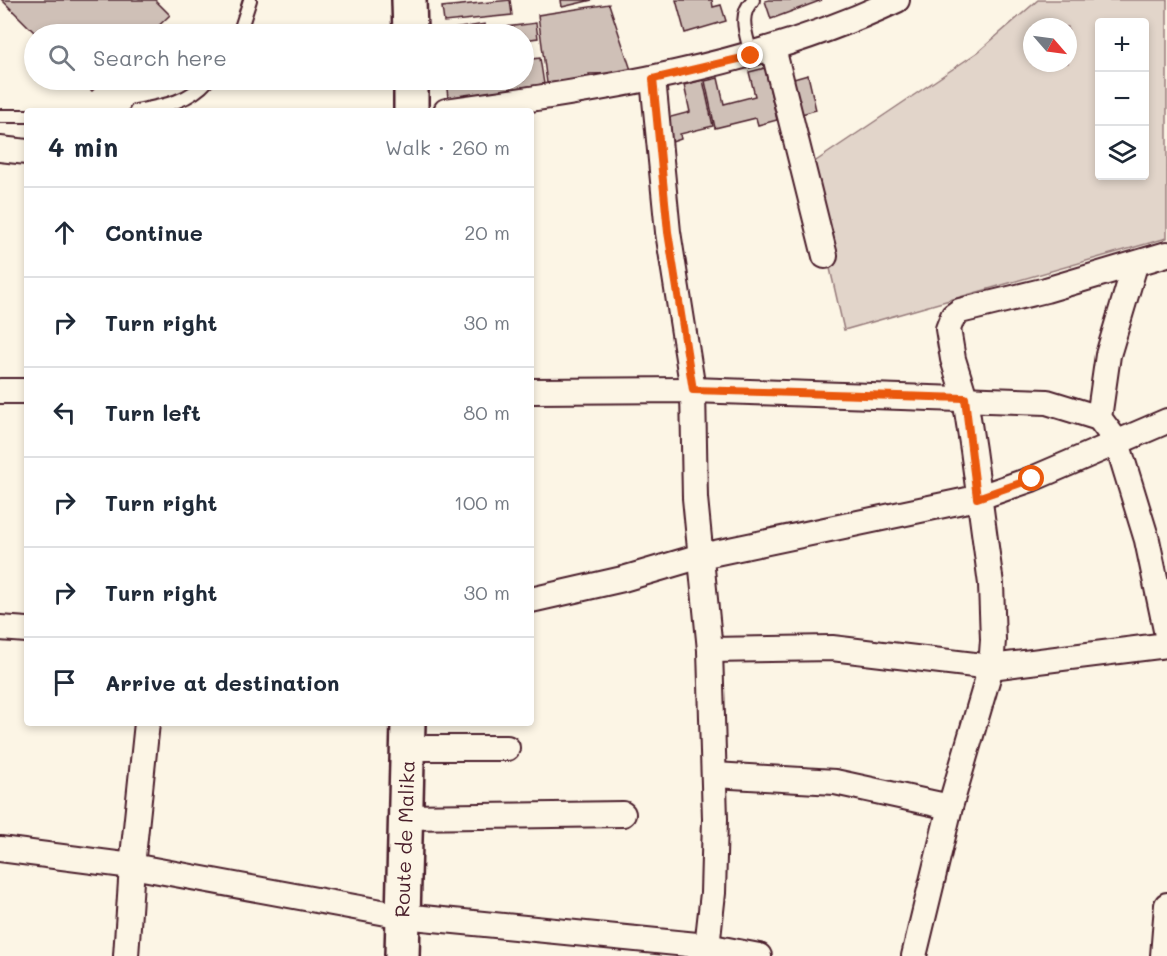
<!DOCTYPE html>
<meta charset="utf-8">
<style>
body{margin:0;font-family:Mali,sans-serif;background:#f2f2f3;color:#1f2937}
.controls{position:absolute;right:18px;top:18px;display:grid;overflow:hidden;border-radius:6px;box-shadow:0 3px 9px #0003}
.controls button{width:54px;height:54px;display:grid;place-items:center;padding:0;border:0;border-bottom:2px solid #e0e1e3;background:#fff;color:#1f2937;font:30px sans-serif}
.compass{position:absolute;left:1023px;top:18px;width:54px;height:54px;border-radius:50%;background:#fff;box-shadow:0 3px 9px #0003;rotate:118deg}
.stop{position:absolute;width:18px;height:18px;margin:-14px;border:4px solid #ea580c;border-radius:50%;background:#fff}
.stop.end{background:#ea580c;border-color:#fff;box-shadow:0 2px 6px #0008}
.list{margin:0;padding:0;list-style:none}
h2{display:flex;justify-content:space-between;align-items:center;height:78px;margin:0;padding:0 24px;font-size:26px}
h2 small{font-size:20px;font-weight:400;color:#747a83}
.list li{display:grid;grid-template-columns:39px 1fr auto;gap:18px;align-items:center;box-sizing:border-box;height:90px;padding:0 24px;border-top:2px solid #e0e1e3}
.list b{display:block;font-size:22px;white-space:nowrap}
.list em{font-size:20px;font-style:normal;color:#747a83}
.icon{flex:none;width:33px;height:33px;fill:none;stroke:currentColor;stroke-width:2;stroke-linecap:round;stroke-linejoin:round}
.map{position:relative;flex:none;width:1167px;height:956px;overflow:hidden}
.search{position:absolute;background:#fff;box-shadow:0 3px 9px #0003;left:24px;top:24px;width:510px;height:66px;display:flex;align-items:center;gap:15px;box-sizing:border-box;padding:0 21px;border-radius:33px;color:#747a83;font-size:22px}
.panel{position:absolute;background:#fff;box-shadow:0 3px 9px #0003;left:24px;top:108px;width:510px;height:618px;border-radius:6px}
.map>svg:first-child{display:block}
.green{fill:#e2d5ca;stroke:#967a7a;stroke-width:1.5;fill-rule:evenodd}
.building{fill:#cfc0b7;stroke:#4a1f2b;stroke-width:1.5}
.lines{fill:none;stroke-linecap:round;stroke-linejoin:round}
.lane-casing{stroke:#4a1f2b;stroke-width:16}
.street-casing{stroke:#4a1f2b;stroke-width:28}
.secondary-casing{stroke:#4a1f2b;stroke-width:38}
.lane{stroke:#fcf5e5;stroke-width:12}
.street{stroke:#fcf5e5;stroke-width:24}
.secondary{stroke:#fcf5e5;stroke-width:33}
.route{stroke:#ea580c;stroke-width:8}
.labels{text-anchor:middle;stroke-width:5;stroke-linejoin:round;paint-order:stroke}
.street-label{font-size:20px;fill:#4a1f2b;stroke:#fcf5e5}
</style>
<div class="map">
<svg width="1167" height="956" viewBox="0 0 1167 956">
<rect width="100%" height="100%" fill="#fcf5e5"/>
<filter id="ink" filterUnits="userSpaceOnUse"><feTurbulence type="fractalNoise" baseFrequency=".0167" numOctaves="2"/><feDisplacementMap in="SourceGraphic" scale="12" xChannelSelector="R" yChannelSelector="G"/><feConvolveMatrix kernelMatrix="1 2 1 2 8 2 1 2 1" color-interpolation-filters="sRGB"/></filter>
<g filter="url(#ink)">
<path class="green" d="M1038,0H1167V238L844,330L807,167L978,52ZM1100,22H1144V176H1100ZM1032,27H1068V63H1032Z"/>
<g class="building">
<path d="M2,0H155L170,15L150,34H36Z"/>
<path d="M510,0L512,15L444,22L442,7Z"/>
<path d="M561,0H592L562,7Z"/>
<path d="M676,0H712L713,7L721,5L726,21L685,33Z"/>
<path d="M769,0H822L771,19L765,1Z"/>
<path d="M609,4L632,73L589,74L590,81L571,84V80L547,83L538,15Z"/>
<path d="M536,23L538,38L524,40V34H507L506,27Z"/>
<path d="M485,24L486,33L494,32L495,34H440L439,31Z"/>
<path d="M524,58V60L540,58L544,84L448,98L446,80H524Z"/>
<path d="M765,68L777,120L758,125L756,118L715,128L705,81L718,78L724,104L755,96L749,72Z"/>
<path d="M808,75L816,110L798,115L790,80Z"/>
<path d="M80,80H104L92,91Z"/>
<path d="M703,80L713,126L680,134L681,139L672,142L667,118L690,112L684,85Z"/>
</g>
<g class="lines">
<defs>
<g id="lane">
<path d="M239,34L250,0"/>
<path d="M751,55C747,35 737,16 753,0"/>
<path d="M136,111C163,106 189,102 208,80"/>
<path d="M0,116H27"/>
</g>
<g id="street">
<path d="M773,48L825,256"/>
<path d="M653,79L668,232L693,390L695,498L710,650L715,819L713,893L706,956"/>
<path d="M446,111C600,90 755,67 897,0"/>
<path d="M0,149L27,152"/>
<path d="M1135,265L1108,355L1099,418L1117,442L1147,540L1167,635"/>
<path d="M0,391H27"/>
<path d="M531,391L693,390L1047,402L1099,418"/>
<path d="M531,600L623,579L701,556L977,498L1032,479L1167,421"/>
<path d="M0,628L27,630"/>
<path d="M710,650L832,648L991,667L1167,645"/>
<path d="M408,748H507"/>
<path d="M714,775L835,782L950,807"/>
<path d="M406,817L623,814"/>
<path d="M0,849L132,866L403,916L707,946L759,956"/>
<path d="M126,956L132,866L147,723"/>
<path d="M914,956L950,807L991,667L993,640L991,584L973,450L965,398L953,359L948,329L953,316L960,311L1046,290L1167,254"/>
<path d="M1163,956L1167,905"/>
</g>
<g id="secondary">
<path d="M409,0L410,34"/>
<path d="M411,80V111"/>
<path d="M402,956L408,723"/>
</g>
</defs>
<use href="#lane" class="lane-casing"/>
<use href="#street" class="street-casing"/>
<use href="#secondary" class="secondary-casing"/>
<use href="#lane" class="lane"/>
<use href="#street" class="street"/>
<use href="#secondary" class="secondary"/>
</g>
</g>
<g class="lines" filter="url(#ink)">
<path class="route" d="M751,56L653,79L668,232L693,390L965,398L977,498L1032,479"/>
</g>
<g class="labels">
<g class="street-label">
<text transform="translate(405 839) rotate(-88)" y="7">Route de Malika</text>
</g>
</g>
</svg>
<div class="controls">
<button>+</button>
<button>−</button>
<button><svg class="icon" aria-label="layers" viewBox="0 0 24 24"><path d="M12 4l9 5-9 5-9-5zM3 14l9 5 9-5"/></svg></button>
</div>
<svg class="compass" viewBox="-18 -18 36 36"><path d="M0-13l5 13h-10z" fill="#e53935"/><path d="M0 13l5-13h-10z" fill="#747a83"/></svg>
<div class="stop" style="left:1032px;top:479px"></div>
<div class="stop end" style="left:751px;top:56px"></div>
<div class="search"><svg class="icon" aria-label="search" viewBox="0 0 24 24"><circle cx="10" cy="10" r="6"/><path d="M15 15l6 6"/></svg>Search here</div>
<section class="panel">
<h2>4 min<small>Walk · 260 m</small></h2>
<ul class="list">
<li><svg class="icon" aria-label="ahead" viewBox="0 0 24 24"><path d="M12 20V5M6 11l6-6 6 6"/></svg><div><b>Continue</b></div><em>20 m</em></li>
<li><svg class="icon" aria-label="right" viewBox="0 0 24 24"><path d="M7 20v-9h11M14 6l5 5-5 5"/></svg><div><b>Turn right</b></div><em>30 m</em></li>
<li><svg class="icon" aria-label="left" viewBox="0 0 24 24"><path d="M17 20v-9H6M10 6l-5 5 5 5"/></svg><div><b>Turn left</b></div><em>80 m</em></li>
<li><svg class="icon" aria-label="right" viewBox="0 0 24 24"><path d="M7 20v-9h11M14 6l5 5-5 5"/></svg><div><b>Turn right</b></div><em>100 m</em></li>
<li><svg class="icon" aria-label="right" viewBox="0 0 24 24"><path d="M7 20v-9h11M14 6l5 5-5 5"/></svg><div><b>Turn right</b></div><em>30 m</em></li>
<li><svg class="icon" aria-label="arrive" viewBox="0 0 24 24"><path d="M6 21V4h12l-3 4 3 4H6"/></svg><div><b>Arrive at destination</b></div></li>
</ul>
</section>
</div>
